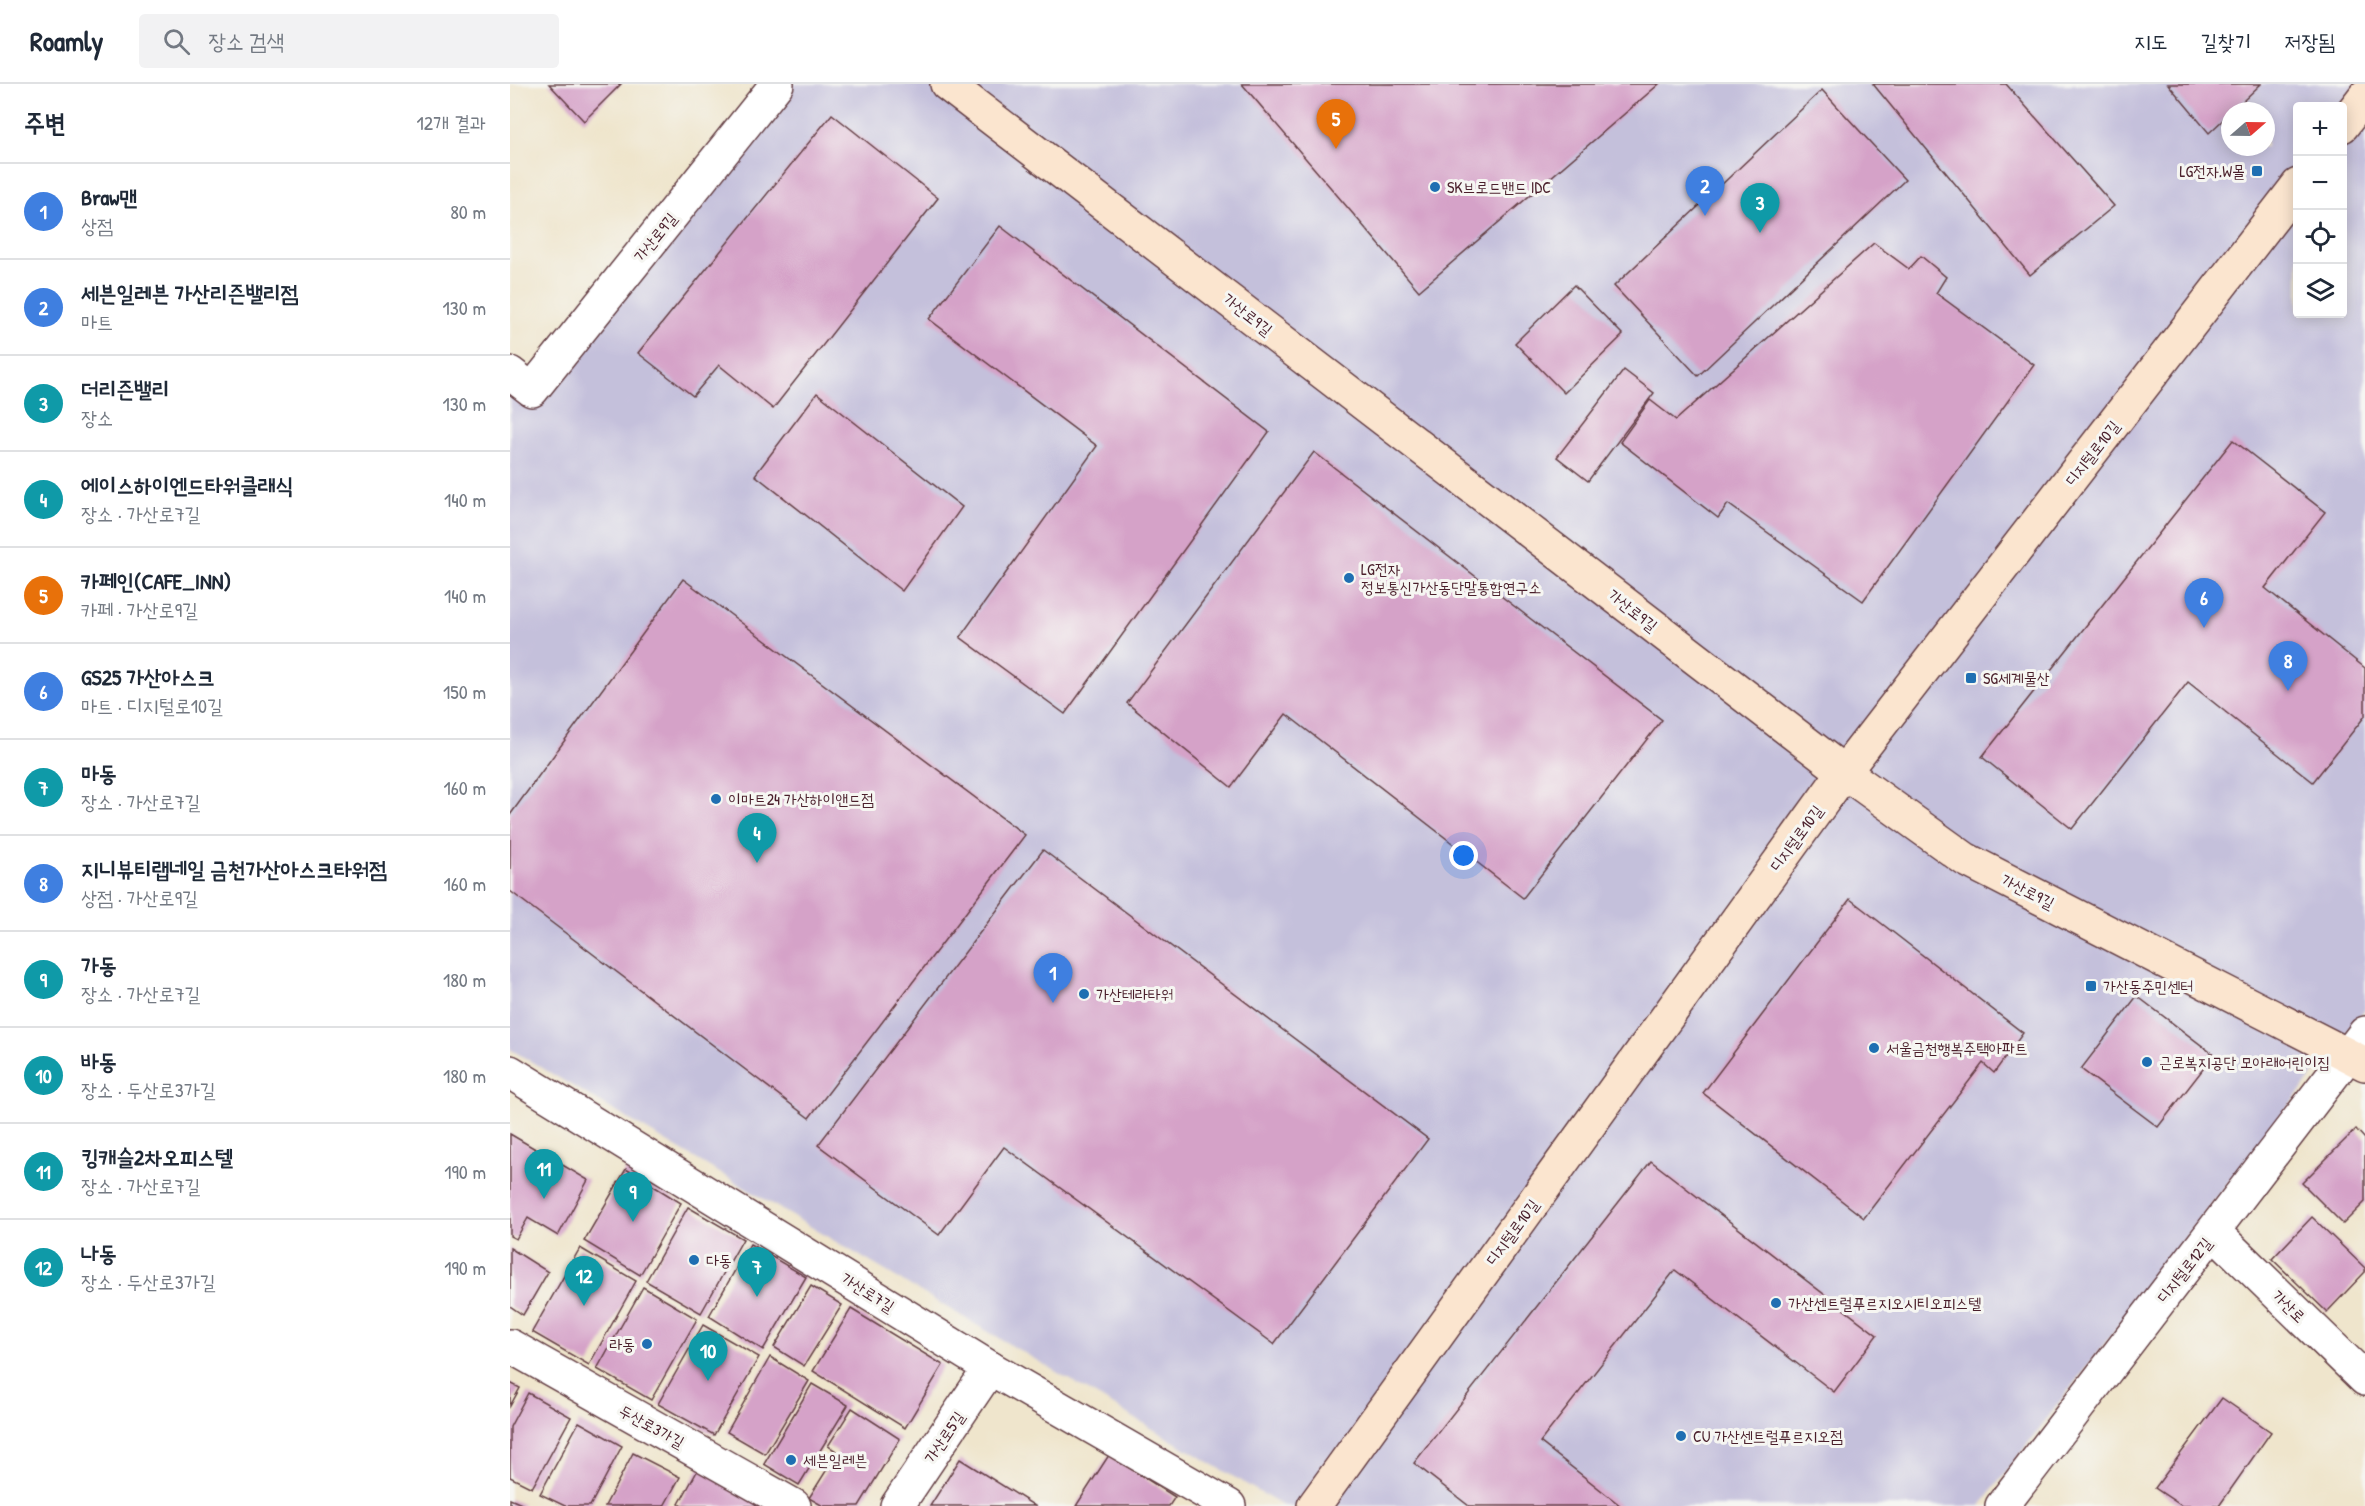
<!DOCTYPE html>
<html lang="ko">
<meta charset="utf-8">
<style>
body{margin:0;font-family:"Patrick Hand","Poor Story",sans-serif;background:#f2f2f3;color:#1f2937}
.controls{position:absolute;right:18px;top:18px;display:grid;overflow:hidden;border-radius:6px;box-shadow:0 3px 15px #0003}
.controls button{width:54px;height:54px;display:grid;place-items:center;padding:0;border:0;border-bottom:2px solid #e0e1e3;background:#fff;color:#1f2937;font:30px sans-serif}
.compass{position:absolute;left:1711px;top:18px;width:54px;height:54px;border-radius:50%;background:#fff;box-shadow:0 3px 15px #0003;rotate:70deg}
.you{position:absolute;left:954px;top:772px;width:21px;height:21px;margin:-15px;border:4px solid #fff;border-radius:50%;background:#1a73e8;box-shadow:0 0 0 9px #1a73e833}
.badge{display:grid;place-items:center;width:39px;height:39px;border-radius:50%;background:#b45309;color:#fff;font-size:20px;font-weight:700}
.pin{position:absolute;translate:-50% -50px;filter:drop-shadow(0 2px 3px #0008)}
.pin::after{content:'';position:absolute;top:32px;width:21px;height:18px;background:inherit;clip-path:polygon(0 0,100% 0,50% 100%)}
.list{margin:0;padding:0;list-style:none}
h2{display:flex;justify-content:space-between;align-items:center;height:78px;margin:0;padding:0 24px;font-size:26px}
h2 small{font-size:20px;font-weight:400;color:#747a83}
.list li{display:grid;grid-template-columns:39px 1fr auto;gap:18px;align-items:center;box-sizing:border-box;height:96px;padding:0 24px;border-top:2px solid #e0e1e3}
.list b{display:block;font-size:22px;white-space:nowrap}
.list p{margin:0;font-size:20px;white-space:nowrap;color:#747a83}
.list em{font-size:20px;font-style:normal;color:#747a83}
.icon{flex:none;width:33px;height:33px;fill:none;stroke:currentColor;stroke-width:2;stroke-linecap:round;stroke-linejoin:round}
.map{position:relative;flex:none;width:1855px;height:1422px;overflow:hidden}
header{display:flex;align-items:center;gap:36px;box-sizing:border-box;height:84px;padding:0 30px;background:#fff;border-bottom:2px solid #e0e1e3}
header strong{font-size:28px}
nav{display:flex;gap:33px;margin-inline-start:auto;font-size:21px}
.search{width:420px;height:54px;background:#f2f2f3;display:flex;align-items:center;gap:15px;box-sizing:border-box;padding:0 21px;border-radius:6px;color:#747a83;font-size:22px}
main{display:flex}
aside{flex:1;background:#fff}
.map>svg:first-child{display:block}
.industrial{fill:#c4c0db;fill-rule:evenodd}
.building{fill:#d5a2c8}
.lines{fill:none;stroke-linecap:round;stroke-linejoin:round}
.street-casing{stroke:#633d43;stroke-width:36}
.secondary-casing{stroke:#633d43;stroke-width:36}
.street{stroke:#fff;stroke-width:33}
.secondary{stroke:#fbe5cf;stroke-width:33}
.poi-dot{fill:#1f6fb2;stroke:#f6f6f2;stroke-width:2}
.labels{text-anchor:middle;stroke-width:6;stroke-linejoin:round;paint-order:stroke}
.poi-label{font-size:16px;fill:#4a1f2b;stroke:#f6f6f2;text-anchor:start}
.street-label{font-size:16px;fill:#4a1f2b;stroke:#f6f6f2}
</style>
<header>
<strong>Roamly</strong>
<div class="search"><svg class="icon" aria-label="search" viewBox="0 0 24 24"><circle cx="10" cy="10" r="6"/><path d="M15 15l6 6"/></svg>장소 검색</div>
<nav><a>지도</a><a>길찾기</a><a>저장됨</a></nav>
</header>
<main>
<aside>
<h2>주변<small>12개 결과</small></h2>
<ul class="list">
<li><span class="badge" style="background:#3f7fe0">1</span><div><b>Braw맨</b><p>상점</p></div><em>80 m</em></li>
<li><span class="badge" style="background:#3f7fe0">2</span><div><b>세븐일레븐 가산리즌밸리점</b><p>마트</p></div><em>130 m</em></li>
<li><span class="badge" style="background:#0f9aa8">3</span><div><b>더리즌밸리</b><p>장소</p></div><em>130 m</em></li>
<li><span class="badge" style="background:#0f9aa8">4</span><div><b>에이스하이엔드타워클래식</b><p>장소 · 가산로7길</p></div><em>140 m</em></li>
<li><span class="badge" style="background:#e8710a">5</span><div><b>카페인(CAFE_INN)</b><p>카페 · 가산로9길</p></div><em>140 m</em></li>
<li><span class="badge" style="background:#3f7fe0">6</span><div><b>GS25 가산아스크</b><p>마트 · 디지털로10길</p></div><em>150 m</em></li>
<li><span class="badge" style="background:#0f9aa8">7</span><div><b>마동</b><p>장소 · 가산로7길</p></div><em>160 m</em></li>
<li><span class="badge" style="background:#3f7fe0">8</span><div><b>지니뷰티랩네일 금천가산아스크타워점</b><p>상점 · 가산로9길</p></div><em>160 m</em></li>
<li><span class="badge" style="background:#0f9aa8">9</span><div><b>가동</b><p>장소 · 가산로7길</p></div><em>180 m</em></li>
<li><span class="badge" style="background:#0f9aa8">10</span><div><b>바동</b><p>장소 · 두산로3가길</p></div><em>180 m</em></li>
<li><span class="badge" style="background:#0f9aa8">11</span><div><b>킹캐슬2차오피스텔</b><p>장소 · 가산로7길</p></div><em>190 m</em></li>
<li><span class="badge" style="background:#0f9aa8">12</span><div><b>나동</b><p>장소 · 두산로3가길</p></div><em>190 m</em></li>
</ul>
</aside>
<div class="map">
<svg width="1855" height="1422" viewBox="0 0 1855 1422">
<rect width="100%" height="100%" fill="#f6f6f2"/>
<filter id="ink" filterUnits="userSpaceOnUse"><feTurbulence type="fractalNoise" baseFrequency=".0167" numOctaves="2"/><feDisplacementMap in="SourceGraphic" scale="12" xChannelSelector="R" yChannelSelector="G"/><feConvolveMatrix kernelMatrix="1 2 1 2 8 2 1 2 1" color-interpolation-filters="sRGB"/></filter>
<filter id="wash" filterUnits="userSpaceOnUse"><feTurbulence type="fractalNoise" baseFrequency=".008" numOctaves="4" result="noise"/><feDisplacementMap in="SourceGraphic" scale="24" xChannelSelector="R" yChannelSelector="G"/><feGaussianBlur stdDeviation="1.35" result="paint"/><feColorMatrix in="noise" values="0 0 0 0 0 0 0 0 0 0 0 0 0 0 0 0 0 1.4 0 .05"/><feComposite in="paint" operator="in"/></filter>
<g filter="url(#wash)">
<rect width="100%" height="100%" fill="#efe5cc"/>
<path class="industrial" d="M267,0H1855V925L1703,1118L1470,1422H773L0,965V289L21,305ZM1788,22H1832V230H1788ZM1720,27H1756V63H1720Z"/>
<g id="blocks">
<g class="building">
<path d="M39,0H111L74,37Z"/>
<path d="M732,0H1149L909,207Z"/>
<path d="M1363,0H1496L1604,122L1520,191Z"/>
<path d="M1658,0H1751L1699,49Z"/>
<path d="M1312,6L1395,96L1188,292L1104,202Z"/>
<path d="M322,30L428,114L263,325L209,281L183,312L128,269Z"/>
<path d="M490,142L759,348L555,630L450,553L587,362L419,235Z"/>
<path d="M1364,159L1399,185L1411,172L1436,193L1426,209L1524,281L1353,517L1218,420L1208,434L1110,358L1140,316L1166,336Z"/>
<path d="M1064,201L1113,251L1054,309L1005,259Z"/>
<path d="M1114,286L1144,309L1078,397L1047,373Z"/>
<path d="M307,309L452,423L392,507L245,391Z"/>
<path d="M1723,356L1815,428L1755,504L1855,584V632L1803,698L1678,598L1562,745L1472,673Z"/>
<path d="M804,368L1152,636L1013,814L776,630L721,703L617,619Z"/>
<path d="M173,495L515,751L299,1034L0,807V731Z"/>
<path d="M533,766L918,1055L764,1260L494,1063L429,1151L308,1061Z"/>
<path d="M1340,815L1513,949L1484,989L1473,979L1354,1134L1193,1009Z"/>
<path d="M1627,912L1704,971L1648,1043L1571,985Z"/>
<path d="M1846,1045L1855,1055V1118L1833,1140L1792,1099Z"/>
<path d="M0,1050L78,1096L48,1152L18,1134L6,1155L0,1152Z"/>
<path d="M1141,1077L1367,1251L1324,1308L1165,1186L1030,1358L1111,1422H959L904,1379Z"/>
<path d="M116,1085L171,1119L130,1191L74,1157Z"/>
<path d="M178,1123L233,1155L191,1229L136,1197Z"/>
<path d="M1802,1133L1855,1184V1188L1817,1228L1762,1175Z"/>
<path d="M240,1160L296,1193L253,1266L199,1232Z"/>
<path d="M0,1164L38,1188L13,1231L0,1222Z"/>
<path d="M70,1164L126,1197L79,1281L22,1248Z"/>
<path d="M301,1202L332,1221L294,1282L264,1263Z"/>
<path d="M133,1203L187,1235L141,1316L87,1285Z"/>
<path d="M341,1225L433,1281L395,1344L303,1287Z"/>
<path d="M193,1241L249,1273L204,1351L148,1320Z"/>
<path d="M260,1273L299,1297L255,1370L217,1348Z"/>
<path d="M0,1299L10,1304L0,1322Z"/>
<path d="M302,1300L338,1321L289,1401L254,1380Z"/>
<path d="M18,1309L61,1333L22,1404L0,1393V1343Z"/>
<path d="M1712,1314L1761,1348L1709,1422H1672L1645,1404Z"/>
<path d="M342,1324L390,1355L349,1422H313L299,1414L328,1368L318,1362Z"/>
<path d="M69,1338L112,1362L80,1422H55L30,1410Z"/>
<path d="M123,1369L170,1393L154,1422H95Z"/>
<path d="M599,1371L665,1413L659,1422H566Z"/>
<path d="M450,1375L525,1422H420Z"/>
<path d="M190,1382L260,1422H172L169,1420Z"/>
<path d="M0,1415L16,1422H0Z"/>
</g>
</g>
</g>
<g filter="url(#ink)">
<use href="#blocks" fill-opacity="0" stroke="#633d43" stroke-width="1.5"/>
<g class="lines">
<defs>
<g id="street">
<path d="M0,289L22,306L267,0"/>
<path d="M0,988L480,1284L719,1422"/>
<path d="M1704,1148L1855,1295"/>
<path d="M0,1262L284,1422"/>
<path d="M387,1422L480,1284"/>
<path d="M1492,1422L1855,949"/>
</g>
<g id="secondary">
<path d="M437,0L1334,688L1455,775L1855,980"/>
<path d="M1832,42L1855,12"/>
<path d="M804,1422L1334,688L1788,101"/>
</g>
</defs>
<use href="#street" class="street-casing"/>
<use href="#secondary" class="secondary-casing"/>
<use href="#street" class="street"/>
<use href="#secondary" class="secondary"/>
</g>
</g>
<g class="poi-dot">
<rect x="1741" y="81" width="12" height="12" rx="3"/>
<circle cx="925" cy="103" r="6"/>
<circle cx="839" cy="494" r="6"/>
<rect x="1455" y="588" width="12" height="12" rx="3"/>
<circle cx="206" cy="715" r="6"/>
<rect x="1575" y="896" width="12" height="12" rx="3"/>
<circle cx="574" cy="910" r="6"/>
<circle cx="1364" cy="964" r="6"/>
<circle cx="1637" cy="978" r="6"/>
<circle cx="184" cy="1176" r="6"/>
<circle cx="1266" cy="1219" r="6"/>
<circle cx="137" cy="1260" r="6"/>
<circle cx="1171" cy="1352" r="6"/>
<circle cx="281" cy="1376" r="6"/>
</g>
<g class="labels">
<g class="poi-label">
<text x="1735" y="93" text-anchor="end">LG전자.W몰</text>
<text x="937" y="109">SK브로드밴드 IDC</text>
<text x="851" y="491">LG전자<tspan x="851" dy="18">정보통신가산동단말통합연구소</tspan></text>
<text x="1473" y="600">SG세계물산</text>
<text x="218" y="721">이마트24 가산하이앤드점</text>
<text x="1593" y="908">가산동주민센터</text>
<text x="586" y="916">가산테라타워</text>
<text x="1376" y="970">서울금천행복주택아파트</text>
<text x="1649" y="984">근로복지공단 모아래어린이집</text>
<text x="196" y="1182">다동</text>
<text x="1278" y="1225">가산센트럴푸르지오시티오피스텔</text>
<text x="125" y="1266" text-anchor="end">라동</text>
<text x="1183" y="1358">CU 가산센트럴푸르지오점</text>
<text x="293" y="1382">세븐일레븐</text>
</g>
<g class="street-label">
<text transform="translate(145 153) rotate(-51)" y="6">가산로9길</text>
<text transform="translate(738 230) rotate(38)" y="6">가산로9길</text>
<text transform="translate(1582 369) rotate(-52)" y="6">디지털로10길</text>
<text transform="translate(1123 526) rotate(38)" y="6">가산로9길</text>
<text transform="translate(1286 754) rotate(-54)" y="6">디지털로10길</text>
<text transform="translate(1518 807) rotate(27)" y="6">가산로9길</text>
<text transform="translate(1002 1148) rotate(-54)" y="6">디지털로10길</text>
<text transform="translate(1674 1186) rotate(-52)" y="6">디지털로12길</text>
<text transform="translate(358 1208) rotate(32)" y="6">가산로7길</text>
<text transform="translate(1779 1222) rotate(44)" y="6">가산로</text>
<text transform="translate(142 1342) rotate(29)" y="6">두산로3가길</text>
<text transform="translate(434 1353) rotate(-56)" y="6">가산로5길</text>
</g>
</g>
</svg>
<div class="controls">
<button>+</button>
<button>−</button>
<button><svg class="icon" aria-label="locate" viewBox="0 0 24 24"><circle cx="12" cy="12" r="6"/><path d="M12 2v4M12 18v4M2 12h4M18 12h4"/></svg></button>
<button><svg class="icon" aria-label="layers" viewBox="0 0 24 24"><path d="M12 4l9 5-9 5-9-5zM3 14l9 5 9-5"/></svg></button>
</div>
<svg class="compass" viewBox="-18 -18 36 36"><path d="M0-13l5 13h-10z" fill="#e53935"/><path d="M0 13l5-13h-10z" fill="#747a83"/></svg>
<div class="you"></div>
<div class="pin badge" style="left:543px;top:919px;background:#3f7fe0">1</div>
<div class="pin badge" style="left:1195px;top:132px;background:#3f7fe0">2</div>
<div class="pin badge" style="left:1250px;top:149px;background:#0f9aa8">3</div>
<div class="pin badge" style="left:247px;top:779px;background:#0f9aa8">4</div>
<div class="pin badge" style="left:826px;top:65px;background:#e8710a">5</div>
<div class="pin badge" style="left:1694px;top:544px;background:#3f7fe0">6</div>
<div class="pin badge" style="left:247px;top:1213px;background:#0f9aa8">7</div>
<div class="pin badge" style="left:1778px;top:607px;background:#3f7fe0">8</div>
<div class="pin badge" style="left:123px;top:1138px;background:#0f9aa8">9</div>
<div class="pin badge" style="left:198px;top:1297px;background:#0f9aa8">10</div>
<div class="pin badge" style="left:34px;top:1115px;background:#0f9aa8">11</div>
<div class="pin badge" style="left:74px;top:1222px;background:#0f9aa8">12</div>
</div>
</main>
